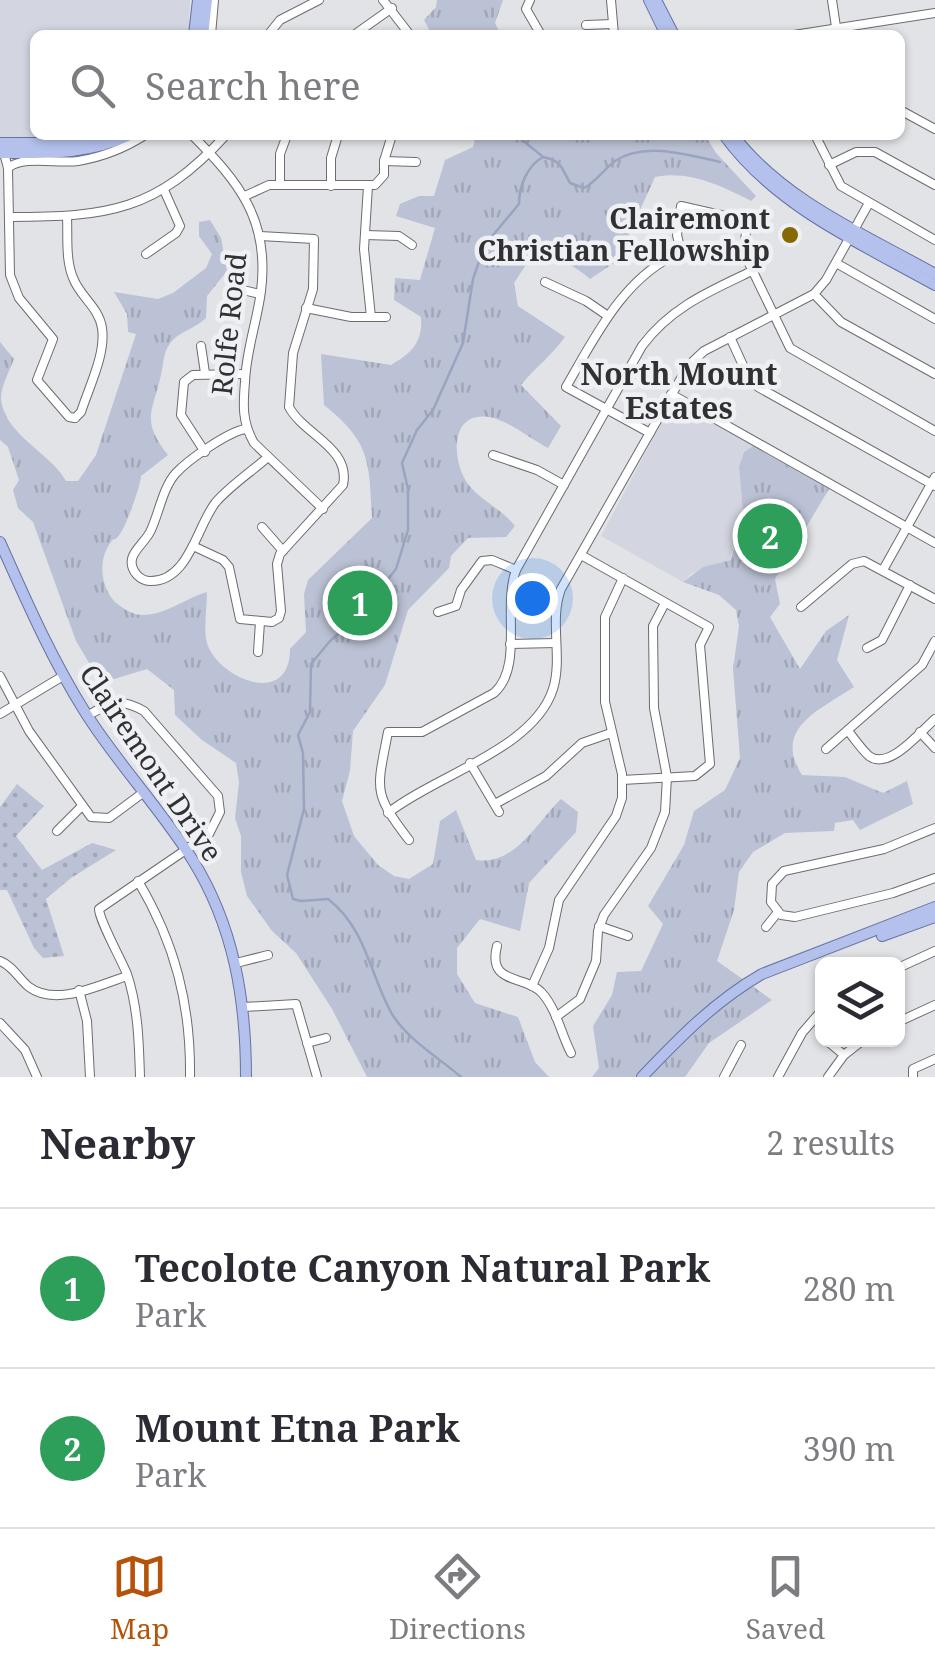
<!DOCTYPE html>
<style>
body{margin:0;font-family:"Noto Serif",serif;background:#f2f2f3;color:#2b2b33}
.controls{position:absolute;right:30px;bottom:30px;display:grid;overflow:hidden;border-radius:15px;box-shadow:0 2px 8px #0004}
.controls button{width:90px;height:90px;display:grid;place-items:center;padding:0;border:0;border-bottom:2px solid #e1e1e2;background:#fff;color:#2b2b33;font:50px sans-serif}
.you{position:absolute;left:532px;top:598px;width:35px;height:35px;margin:-25px;border:8px solid #fff;border-radius:50%;background:#1a73e8;box-shadow:0 0 0 15px #1a73e833}
.badge{display:grid;place-items:center;width:65px;height:65px;border-radius:50%;background:#b45309;color:#fff;font-size:32px;font-weight:700}
.pin{position:absolute;translate:-50% -50%;border:5px solid #fff;box-shadow:0 2px 10px #0006}
.list{margin:0;padding:0;list-style:none}
h2{display:flex;justify-content:space-between;align-items:center;height:130px;margin:0;padding:0 40px;font-size:42px}
h2 small{font-size:32px;font-weight:400;color:#7c7c81}
.list li{display:grid;grid-template-columns:65px 1fr auto;gap:30px;align-items:center;box-sizing:border-box;height:160px;padding:0 40px;border-top:2px solid #e1e1e2}
.list b{display:block;font-size:38px;white-space:nowrap}
.list p{margin:0;font-size:32px;white-space:nowrap;color:#7c7c81}
.list em{font-size:32px;font-style:normal;color:#7c7c81}
.icon{flex:none;width:55px;height:55px;fill:none;stroke:currentColor;stroke-width:2;stroke-linecap:round;stroke-linejoin:round}
.map{position:relative;flex:none;width:935px;height:1077px;overflow:hidden}
.search{position:absolute;background:#fff;box-shadow:0 2px 8px #0004;left:30px;right:30px;top:30px;height:110px;display:flex;align-items:center;gap:25px;box-sizing:border-box;padding:0 35px;border-radius:15px;color:#7c7c81;font-size:38px}
.sheet{height:450px;background:#fff}
nav{display:flex;justify-content:space-around;align-items:center;box-sizing:border-box;height:140px;border-top:2px solid #e1e1e2;background:#fff;font-size:28px;color:#7c7c81}
nav a{display:grid;justify-items:center;gap:5px}
nav .on{color:#b45309}
.map>svg:first-child{display:block}
.built{fill:#d3d6e1}
.grass{fill:url(#grass-dots)}
.park{fill:url(#park-tufts)}
.pitch{fill:#bcc2d5}
.lines{fill:none;stroke-linecap:round;stroke-linejoin:round}
.stream{stroke:#9aa4c0;stroke-width:2.5}
.minor-casing{stroke:#6b6c6f;stroke-width:10}
.major-casing{stroke:#6673a3;stroke-width:12}
.minor{stroke:#fff;stroke-width:8}
.major{stroke:#b4c1ec;stroke-width:10}
.poi-dot{fill:#856903;stroke:#eff0f4;stroke-width:4}
.labels{text-anchor:middle;stroke-width:9;stroke-linejoin:round;paint-order:stroke}
.poi-label{font-size:28px;font-weight:bold;fill:#313133;stroke:#eff0f4;text-anchor:end}
.street-label{font-size:28px;fill:#313133;stroke:#eff0f4}
.neighbourhood-label{font-size:30px;font-weight:bold;fill:#313133;stroke:#eff0f4}
</style>
<div class="map">
<svg width="935" height="1077" viewBox="0 0 935 1077">
<defs>
<pattern id="grass-dots" width="8" height="8" patternUnits="userSpaceOnUse" patternTransform="scale(2.5)"><rect width="8" height="8" fill="#bcc2d5"/><path d="M2 2h.1M6 6h.1" fill="none" stroke="#a2a7b7" stroke-width="1.8" stroke-linecap="round"/></pattern>
<pattern id="park-tufts" width="24" height="20" patternUnits="userSpaceOnUse" patternTransform="scale(2.5)"><rect width="24" height="20" fill="#bcc2d5"/><path d="M3 7l-1-3M5 7V3M7 7l1-3M15 17l-1-3M17 17v-4M19 17l1-3" fill="none" stroke="#a2a7b7"/></pattern>
</defs>
<rect width="100%" height="100%" fill="#e2e3e7"/>
<g class="built">
<path d="M0,0H190L189,28L187,35H35V135H101L63,142L0,141Z"/>
<path d="M673,401L753,446L744,452L739,466L743,513L730,560L691,574L683,582L601,536Z"/>
</g>
<path class="grass" d="M17,784L44,806L16,836L42,870L92,843L116,850L71,878L46,899L64,956L43,958L34,948L7,890H0V807Z"/>
<g class="park">
<path d="M437,0H503L495,23L501,35H432L424,20L436,7Z"/>
<path d="M476,135H705L716,153L756,196L751,201C722,186 689,170 655,177L617,261L590,279C572,264 552,253 529,260L514,283L518,306L565,337C552,355 535,368 521,385L561,426L548,448C531,439 512,423 493,418C449,407 451,461 468,484C481,501 502,509 515,526L506,537L468,538L451,556L449,568L408,610L385,685L353,731L350,771L342,801L354,836L378,865L394,876L409,879L433,864L440,821L456,810L476,860C515,866 537,822 561,799L578,812L576,832L529,883L520,931L480,919L457,948V974L475,1003L518,1017L535,1062L549,1077H367L332,1009L296,953L272,931L247,896L241,872V836L235,818L239,782L236,763L202,740L175,715L174,690L147,669L101,683L76,641L33,522L18,508L13,490L19,480L8,447L0,440V342L14,359C10,370 1,386 1,398C3,434 51,453 66,481H78L96,455L136,334L128,332L127,314L114,292L158,299L173,293L206,268L212,254L199,236V222L210,220L221,238L227,271L207,296L206,318C194,329 182,331 174,339C163,349 164,361 161,375C153,411 140,420 168,455L141,476C141,485 126,526 120,534C112,545 117,533 109,545C98,562 101,587 115,602C122,608 133,615 142,615C167,615 185,598 207,592C207,607 204,625 206,639C212,676 290,711 290,649L306,632L304,594L308,580L372,518C369,461 371,443 324,405L321,354L391,365C412,353 423,342 421,317L394,300L395,278L420,280L435,228L396,216L400,204L419,196H434L445,160L473,147Z"/>
<path d="M753,446L829,489L775,579L780,604L770,617L800,669L826,631L849,615L837,660L854,687C820,710 772,728 802,775L845,777L883,793L907,781L913,804L860,830L853,820L835,823L834,831L785,833L753,852L739,872L734,910L717,961L772,1000L709,1043L685,1077H592L599,1068L593,1026L612,995L617,972L641,971L663,924L648,906L684,845L694,811L725,790L740,758L733,669L739,626L736,610L719,595L683,582L703,567L731,560L743,513L739,467L744,452Z"/>
</g>
<g class="pitch">
<path d="M770,500L805,518L795,536L781,544L749,534L764,501Z"/>
<path d="M748,539L779,553L781,559L762,587C742,576 740,558 748,539Z"/>
</g>
<g class="lines">
<g class="stream">
<path d="M516,135L542,156"/>
<path d="M461,1077C438,1057 408,1040 392,1014C370,975 366,928 328,899L301,901L293,899L287,875L304,809L303,753L298,735L310,712L311,664L330,641L359,616L396,569L408,530V489L402,463L417,430L433,410L463,343L473,279L482,253L489,240L519,204C519,186 527,166 543,157C562,161 561,167 570,183L584,188C596,182 604,169 615,161C644,141 689,155 720,162"/>
</g>
<defs>
<g id="minor">
<path d="M383,0L410,35"/>
<path d="M530,0L526,9L541,35"/>
<path d="M611,0L614,35"/>
<path d="M832,0L836,27"/>
<path d="M586,25L613,24"/>
<path d="M211,35L214,0"/>
<path d="M268,35L280,20L319,0"/>
<path d="M354,35L392,8"/>
<path d="M794,35L935,13"/>
<path d="M900,110L935,129"/>
<path d="M192,135C239,182 270,220 261,291C257,322 246,351 245,382C243,405 242,422 254,443L323,509"/>
<path d="M815,135L841,186L935,240"/>
<path d="M4,153L8,168L10,275L19,298L53,339L37,380L69,417L75,418"/>
<path d="M384,161L416,162"/>
<path d="M829,165L856,152H875L935,185"/>
<path d="M8,168C23,155 58,164 78,161C102,157 125,148 145,135"/>
<path d="M280,185V154L287,135"/>
<path d="M331,186V158L338,135"/>
<path d="M368,186L364,249L371,317"/>
<path d="M245,196L269,185H375L384,175V161L392,135"/>
<path d="M9,217C109,217 156,211 226,135"/>
<path d="M67,217C68,237 65,261 74,280C81,297 99,308 102,328C106,354 89,387 81,412L75,418"/>
<path d="M365,235L399,236L412,245"/>
<path d="M146,254L176,233L180,226L164,190"/>
<path d="M836,263L935,319"/>
<path d="M545,282L586,301L608,316"/>
<path d="M239,289L260,294"/>
<path d="M814,294L841,322L935,374"/>
<path d="M306,308L351,317H386"/>
<path d="M730,337L746,372L758,387L935,486"/>
<path d="M201,346L205,373"/>
<path d="M671,394L935,543"/>
<path d="M246,429C229,431 188,460 176,473C163,487 159,513 151,530C145,545 121,556 137,575C141,579 144,581 150,581C189,582 197,525 216,502C231,485 251,472 268,457"/>
<path d="M650,433L566,387C595,337 624,276 681,252L677,235L681,206L747,221L744,253L790,348L935,431"/>
<path d="M205,452L181,415L184,382L193,375L245,374"/>
<path d="M493,455L537,470L564,485"/>
<path d="M262,527L283,551"/>
<path d="M193,546L223,560L229,567L240,619L272,622L279,618L281,611L277,564L280,554L343,485C351,448 304,435 289,407L293,353L313,289L314,239L260,236"/>
<path d="M581,555L709,627L700,645L710,764L695,776L622,780"/>
<path d="M883,570L935,477"/>
<path d="M801,607L852,564L864,561L935,599"/>
<path d="M438,612L456,606L461,590L482,561L492,560L516,570"/>
<path d="M510,644L556,643"/>
<path d="M867,648L882,640L910,585"/>
<path d="M258,652L260,622"/>
<path d="M0,676L29,731L91,817L109,818L144,792"/>
<path d="M0,714L63,676"/>
<path d="M87,716C111,702 119,697 144,711L218,796L220,812L209,834L99,909C99,920 121,959 127,974C138,1007 139,1042 140,1077"/>
<path d="M848,731C854,738 861,749 869,756C889,771 920,732 935,719"/>
<path d="M920,732L935,748"/>
<path d="M826,749L922,665L935,641"/>
<path d="M470,763L499,812"/>
<path d="M495,804L546,776L582,743L611,733"/>
<path d="M388,813C436,775 534,749 553,689C563,657 549,621 561,589L688,366L704,351L814,294L826,280L869,203"/>
<path d="M935,828L884,849L784,871L772,884L771,902L781,915L795,917L893,893L935,878"/>
<path d="M57,831L82,806"/>
<path d="M409,840C372,792 377,790 388,732H422L494,693C524,666 502,608 516,570L642,346C671,307 710,291 752,271"/>
<path d="M138,881C175,943 191,1005 190,1077"/>
<path d="M599,926L628,936"/>
<path d="M766,927L778,912"/>
<path d="M497,946C487,986 525,974 542,993C557,1010 561,1034 571,1053"/>
<path d="M0,961C13,966 18,978 29,987C56,1007 99,985 127,976"/>
<path d="M236,963L268,955"/>
<path d="M898,968L935,951"/>
<path d="M532,986L549,948L559,900L616,816L622,798V774L605,702V617L623,578"/>
<path d="M79,990L87,1021L90,1077"/>
<path d="M244,1007L296,1004L317,1077"/>
<path d="M556,1017L580,999L596,961L598,931L604,915L651,848L665,812L667,777L654,708L653,626L665,603"/>
<path d="M898,1022L935,1005"/>
<path d="M0,1023L25,1050L37,1077"/>
<path d="M826,1040L844,1055"/>
<path d="M307,1043L326,1038"/>
<path d="M724,1077L741,1045"/>
<path d="M778,1077L802,1033L822,1010"/>
<path d="M828,1077L844,1055L863,1040"/>
<path d="M913,1077V1069L935,1059"/>
</g>
<g id="major">
<path d="M649,0L666,35"/>
<path d="M656,0L674,35"/>
<path d="M194,35L198,0"/>
<path d="M203,35L207,0"/>
<path d="M724,135C775,206 860,243 935,285"/>
<path d="M733,135C784,201 864,234 935,274"/>
<path d="M0,143H76L108,135"/>
<path d="M0,153C46,153 87,155 130,135"/>
<path d="M0,542C26,600 51,658 85,712C117,763 160,808 192,859C234,926 246,1000 246,1077"/>
<path d="M882,936L935,917"/>
<path d="M642,1077C679,1038 715,1001 762,974L935,907"/>
</g>
</defs>
<use href="#minor" class="minor-casing"/>
<use href="#major" class="major-casing"/>
<use href="#minor" class="minor"/>
<use href="#major" class="major"/>
</g>
<circle class="poi-dot" cx="790" cy="235" r="10"/>
<g class="labels">
<g class="poi-label">
<text x="770" y="229">Clairemont<tspan x="770" dy="32">Christian Fellowship</tspan></text>
</g>
<g class="street-label">
<text transform="translate(229 324) rotate(-84)" y="10">Rolfe Road</text>
<text transform="translate(151 763) rotate(56)" y="10">Clairemont Drive</text>
</g>
<g class="neighbourhood-label">
<text x="679" y="385">North Mount<tspan x="679" dy="34">Estates</tspan></text>
</g>
</g>
</svg>
<div class="controls">
<button><svg class="icon" aria-label="layers" viewBox="0 0 24 24"><path d="M12 4l9 5-9 5-9-5zM3 14l9 5 9-5"/></svg></button>
</div>
<div class="you"></div>
<div class="pin badge" style="left:360px;top:603px;background:#2e9e5b">1</div>
<div class="pin badge" style="left:770px;top:536px;background:#2e9e5b">2</div>
<div class="search"><svg class="icon" aria-label="search" viewBox="0 0 24 24"><circle cx="10" cy="10" r="6"/><path d="M15 15l6 6"/></svg>Search here</div>
</div>
<section class="sheet">
<h2>Nearby<small>2 results</small></h2>
<ul class="list">
<li><span class="badge" style="background:#2e9e5b">1</span><div><b>Tecolote Canyon Natural Park</b><p>Park</p></div><em>280 m</em></li>
<li><span class="badge" style="background:#2e9e5b">2</span><div><b>Mount Etna Park</b><p>Park</p></div><em>390 m</em></li>
</ul>
</section>
<nav>
<a class="on"><svg class="icon" aria-label="map" viewBox="0 0 24 24"><path d="M3 6l6-2 6 2 6-2v14l-6 2-6-2-6 2zM9 4v14M15 6v14"/></svg>Map</a>
<a><svg class="icon" aria-label="directions" viewBox="0 0 24 24"><path d="M12 3l9 9-9 9-9-9zM9 14v-3h6M13 9l2 2-2 2"/></svg>Directions</a>
<a><svg class="icon" aria-label="saved" viewBox="0 0 24 24"><path d="M7 4h10v16l-5-4-5 4z"/></svg>Saved</a>
</nav>
